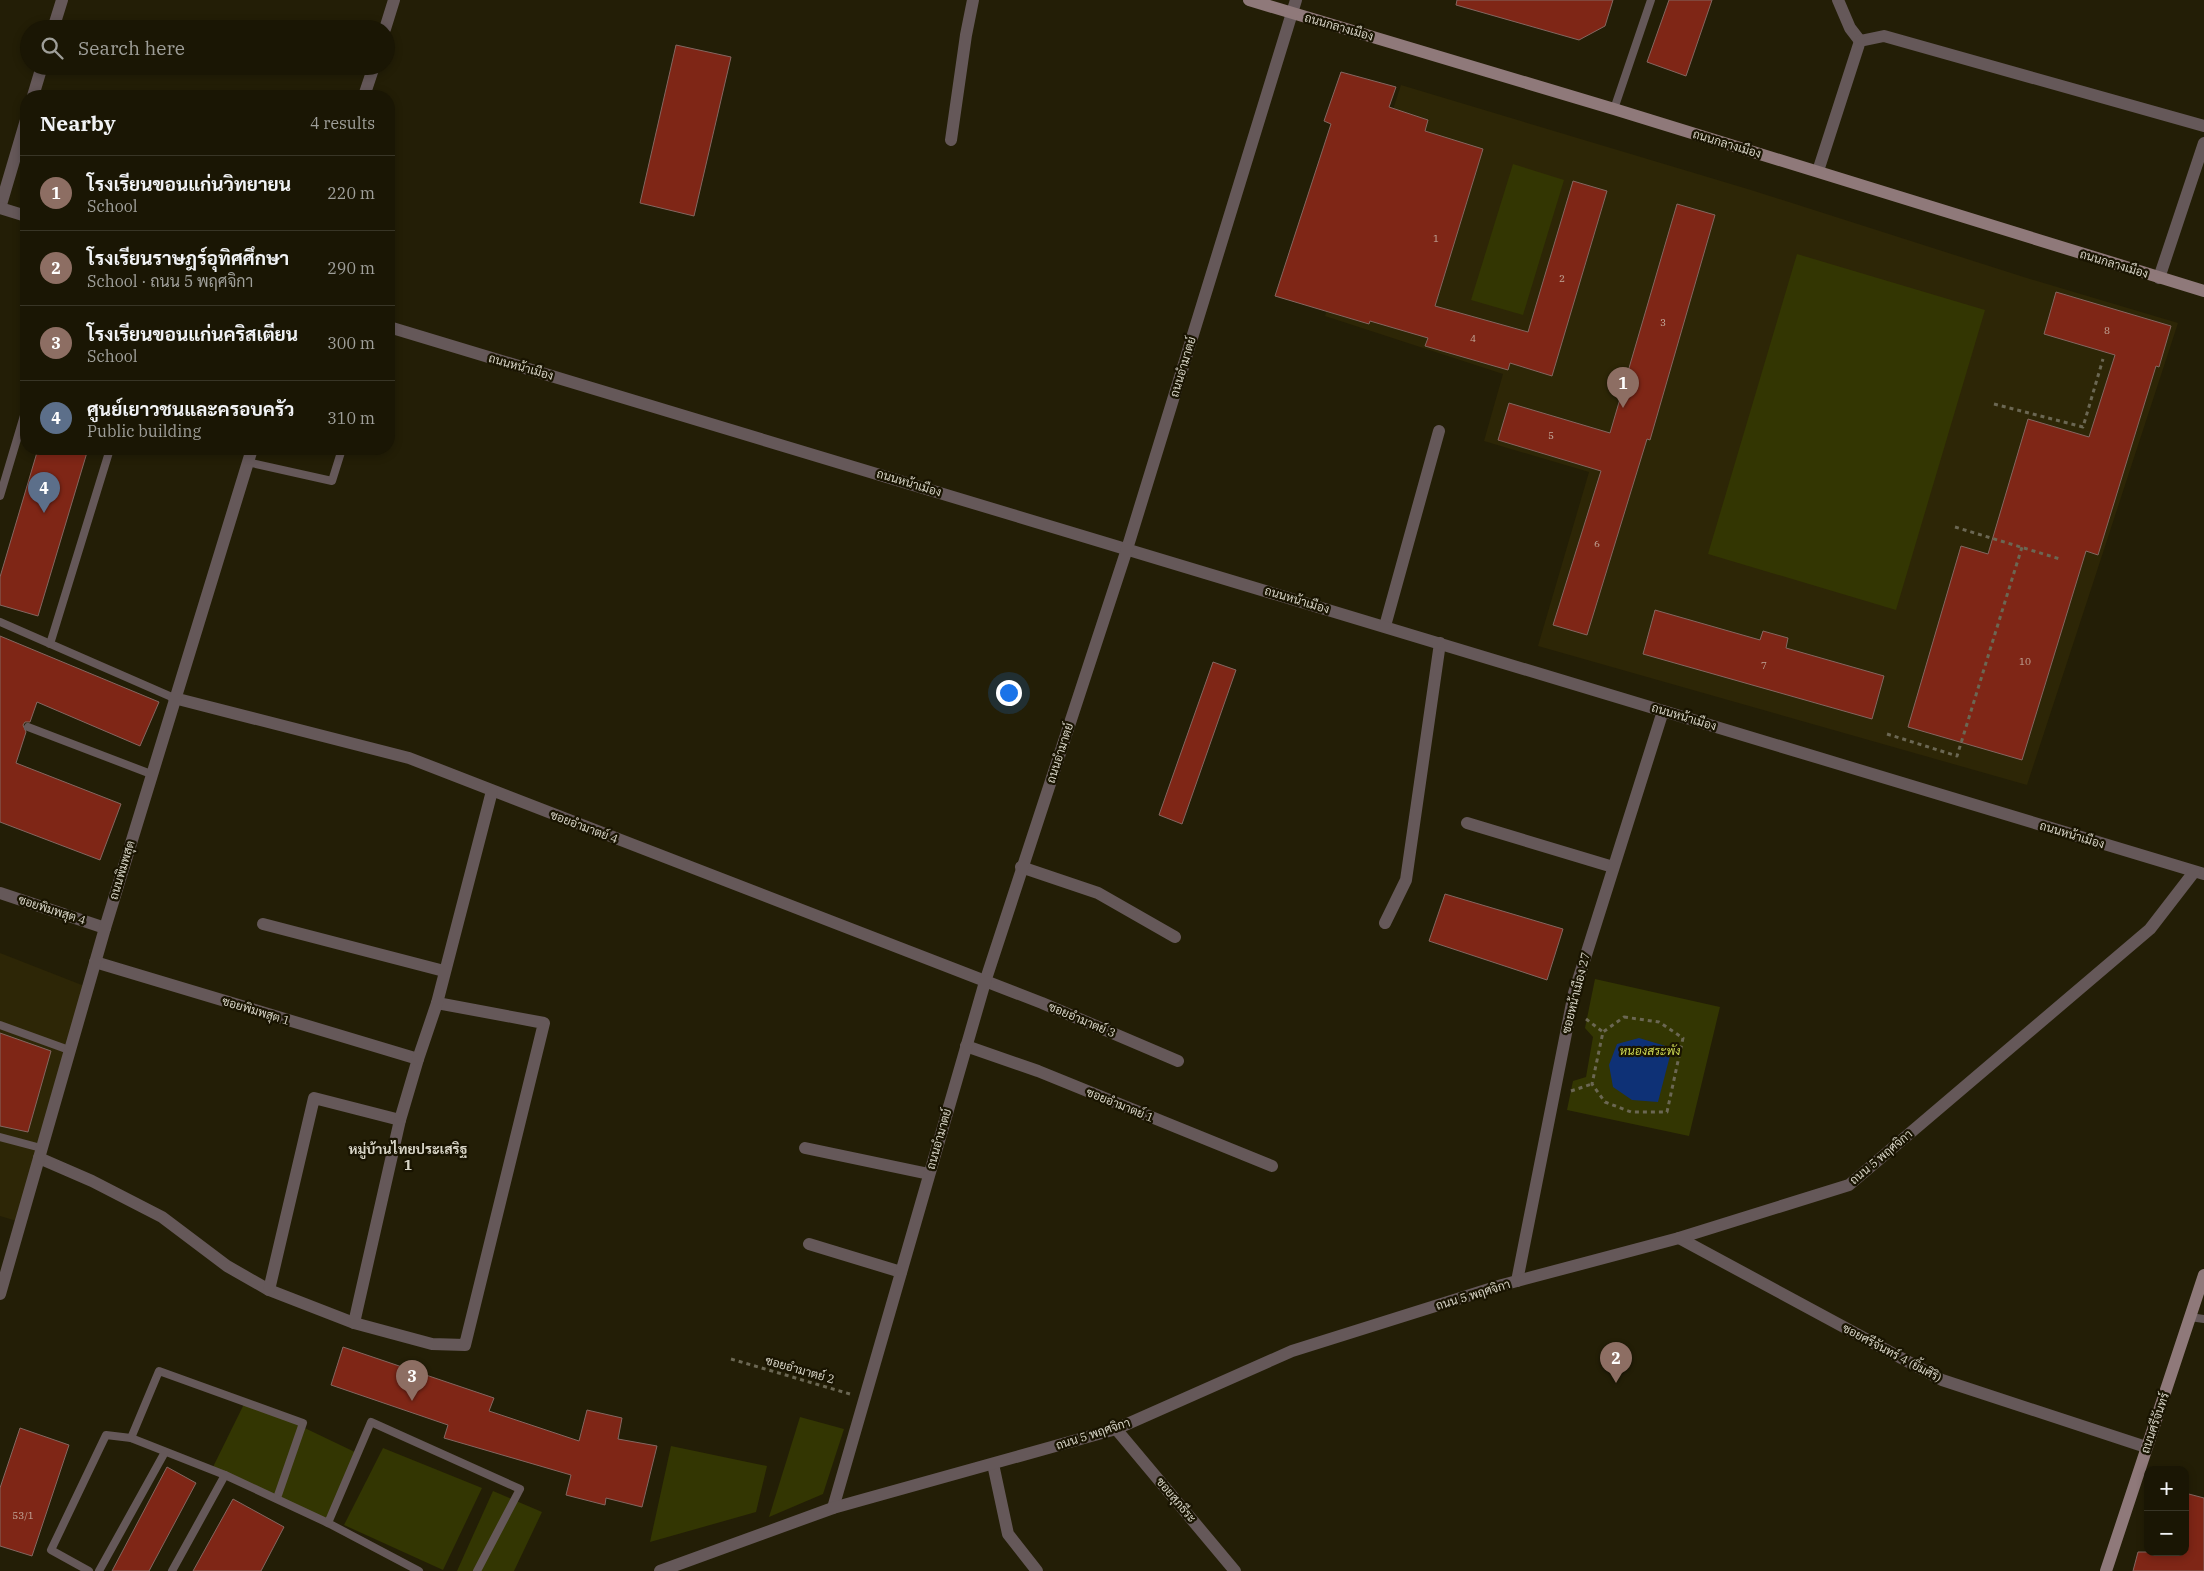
<!DOCTYPE html>
<meta charset="utf-8">
<style>
body{margin:0;font-family:"IBM Plex Serif",Sarabun,serif;background:#272313;color:#f1f3f6}
.controls{position:absolute;right:15px;bottom:15px;display:grid;overflow:hidden;border-radius:10px;box-shadow:0 2px 8px #0003}
.controls button{width:45px;height:45px;display:grid;place-items:center;padding:0;border:0;border-bottom:1px solid #383526;background:#1a1604;color:#f1f3f6;font:25px sans-serif}
.you{position:absolute;left:1008px;top:692px;width:18px;height:18px;margin:-12px;border:4px solid #fff;border-radius:50%;background:#1a73e8;box-shadow:0 0 0 8px #1a73e833}
.badge{display:grid;place-items:center;width:32px;height:32px;border-radius:50%;background:#ff8ebb;color:#fff;font-size:16px;font-weight:700}
.pin{position:absolute;translate:-50% -41px;filter:drop-shadow(0 1px 2px #0008)}
.pin::after{content:'';position:absolute;top:26px;width:18px;height:15px;background:inherit;clip-path:polygon(0 0,100% 0,50% 100%)}
.list{margin:0;padding:0;list-style:none}
h2{display:flex;justify-content:space-between;align-items:center;height:65px;margin:0;padding:0 20px;font-size:21px}
h2 small{font-size:16px;font-weight:400;color:#9f9f9a}
.list li{display:grid;grid-template-columns:32px 1fr auto;gap:15px;align-items:center;box-sizing:border-box;height:75px;padding:0 20px;border-top:1px solid #383526}
.list b{display:block;font-size:19px;white-space:nowrap}
.list p{margin:0;font-size:16px;white-space:nowrap;color:#9f9f9a}
.list em{font-size:16px;font-style:normal;color:#9f9f9a}
.icon{flex:none;width:28px;height:28px;fill:none;stroke:currentColor;stroke-width:2;stroke-linecap:round;stroke-linejoin:round}
.map{position:relative;flex:none;width:2204px;height:1571px;overflow:hidden}
.search{position:absolute;background:#1a1604;box-shadow:0 2px 8px #0003;left:20px;top:20px;width:375px;height:55px;display:flex;align-items:center;gap:12px;box-sizing:border-box;padding:0 18px;border-radius:28px;color:#9f9f9a;font-size:19px}
.panel{position:absolute;background:#1a1604;box-shadow:0 2px 8px #0003;left:20px;top:90px;width:375px;height:365px;border-radius:20px}
.map>svg:first-child{display:block}
.built{fill:#2d2606}
.green{fill:#333602}
.water{fill:#0e3176}
.building{fill:#7f2616;stroke:#846761}
.lines{fill:none;stroke-linecap:round;stroke-linejoin:round}
.path{stroke:#6b6753;stroke-width:3;stroke-dasharray:4 4;stroke-linecap:butt}
.service{stroke:#655859;stroke-width:8}
.minor{stroke:#655859;stroke-width:12}
.tertiary{stroke:#655859;stroke-width:12}
.secondary{stroke:#8f797a;stroke-width:12}
.labels{text-anchor:middle;stroke-width:4.5;stroke-linejoin:round;paint-order:stroke}
.number-label{font-size:10px;fill:#c2a99b}
.street-label{font-size:12px;fill:#d8d5c7;stroke:#191401}
.park-label{font-size:12px;font-style:italic;fill:#ccd752;stroke:#191401}
.neighbourhood-label{font-size:14px;font-weight:bold;fill:#d8d5c7;stroke:#191401}
</style>
<div class="map">
<svg width="2204" height="1571" viewBox="0 0 2204 1571">
<rect width="100%" height="100%" fill="#231e06"/>
<g class="built">
<path d="M1401,85L1751,190L2030,279L2178,323L2027,785L1538,646L1589,472L1484,441L1503,374L1325,316Z"/>
<path d="M0,953L87,987L20,1222L0,1216Z"/>
</g>
<g class="green">
<path d="M1513,164L1564,180L1523,315L1471,300Z"/>
<path d="M1797,254L1985,310L1896,610L1708,554Z"/>
<path d="M1595,979L1720,1007L1689,1136L1567,1110L1573,1081L1586,1077L1593,1037L1585,1028Z"/>
<path d="M246,1400L359,1454L325,1522L212,1469Z"/>
<path d="M800,1417L844,1429L823,1494L769,1517Z"/>
<path d="M671,1446L767,1466L756,1512L650,1542Z"/>
<path d="M383,1448L482,1488L443,1570L344,1525Z"/>
<path d="M493,1491L542,1512L514,1571H457Z"/>
</g>
<path class="water" d="M1639,1038L1672,1048L1658,1102L1632,1100L1613,1087L1609,1065L1617,1044Z"/>
<g class="building">
<path d="M1457,0H1613L1605,26L1579,40L1456,5Z"/>
<path d="M1669,0H1712L1686,76L1647,62Z"/>
<path d="M676,45L731,57L694,216L640,203Z"/>
<path d="M1341,72L1396,87L1389,107L1428,120L1425,131L1483,149L1435,306L1528,332L1573,181L1607,191L1552,376L1510,363L1508,370L1425,346L1428,338L1370,321L1369,324L1275,296L1331,124L1324,121Z"/>
<path d="M1677,204L1715,215L1650,440L1647,439L1587,635L1553,625L1601,471L1498,440L1509,403L1610,433Z"/>
<path d="M2056,292L2171,326L2159,367L2156,366L2098,555L2086,551L2022,760L1908,727L1961,546L1988,554L2028,419L2089,437L2115,355L2044,334Z"/>
<path d="M38,449H88L38,616L0,605V577Z"/>
<path d="M1655,610L1760,640L1763,631L1788,638L1786,648L1884,676L1872,719L1643,654Z"/>
<path d="M0,636L159,702L140,746L37,702L30,722H25L23,725L26,732L16,763L121,804L100,860L0,822Z"/>
<path d="M1213,662L1236,670L1182,824L1159,815Z"/>
<path d="M1445,894L1563,929L1547,980L1429,941Z"/>
<path d="M0,1033L51,1051L28,1132L0,1126Z"/>
<path d="M343,1347L494,1398L489,1411L579,1441L587,1410L622,1418L618,1439L657,1446L642,1507L606,1498L605,1505L566,1495L571,1475L444,1438L448,1425L331,1385Z"/>
<path d="M20,1428L69,1445L32,1556L0,1546V1488Z"/>
<path d="M167,1467L196,1483L149,1571H112Z"/>
<path d="M2185,1493L2204,1498V1571H2133L2138,1552H2185Z"/>
<path d="M233,1499L284,1527L261,1571H193Z"/>
</g>
<g class="lines">
<g class="path">
<path d="M1994,404L2083,427L2103,359"/>
<path d="M1955,527L2060,559"/>
<path d="M1887,734L1957,756L2022,547"/>
<path d="M1624,1017L1659,1022L1683,1038L1667,1112H1631L1605,1102L1592,1084L1603,1032Z"/>
<path d="M1586,1019L1603,1032"/>
<path d="M1571,1091L1592,1084"/>
<path d="M731,1359L850,1394"/>
</g>
<g class="service">
<path d="M1614,109L1651,0"/>
<path d="M247,462L332,481L342,449"/>
<path d="M0,496L26,409"/>
<path d="M0,622L174,698"/>
<path d="M50,644L110,449"/>
<path d="M28,727L151,774"/>
<path d="M0,1025L69,1050"/>
<path d="M0,1137L41,1148"/>
<path d="M2190,1317L2204,1319"/>
<path d="M131,1438L159,1371L303,1423L277,1498"/>
<path d="M328,1523L419,1571"/>
<path d="M89,1571L51,1550L106,1435L131,1438L225,1475L328,1523L371,1422L520,1489L477,1571"/>
<path d="M99,1571L165,1452"/>
<path d="M172,1571L225,1475"/>
</g>
<g class="minor">
<path d="M1838,0L1850,28L1860,41"/>
<path d="M53,29L62,0"/>
<path d="M33,96L42,66"/>
<path d="M951,140L966,35L973,0"/>
<path d="M1818,171L1860,41L1884,36L2204,126"/>
<path d="M0,208L26,120"/>
<path d="M1385,626L1439,431"/>
<path d="M174,698L409,758L1042,1003L1178,1061"/>
<path d="M1467,823L1613,867"/>
<path d="M1021,867L1098,893L1175,937"/>
<path d="M0,893L105,928"/>
<path d="M1385,923L1406,880L1440,643"/>
<path d="M263,924L444,971"/>
<path d="M95,962L418,1059"/>
<path d="M966,1046L1038,1071L1272,1166"/>
<path d="M805,1148L929,1174"/>
<path d="M39,1158L92,1181L162,1217L227,1266L269,1290L354,1323L432,1344L465,1345L544,1023L437,1003"/>
<path d="M1679,1238L1942,1380L2146,1447"/>
<path d="M809,1244L901,1272"/>
<path d="M1517,1281L1574,993L1663,711"/>
<path d="M269,1290L314,1098L400,1120"/>
<path d="M354,1323L400,1120L418,1059L437,1003L492,791"/>
<path d="M993,1464L1008,1534L1037,1571"/>
</g>
<g class="tertiary">
<path d="M385,29L394,0"/>
<path d="M364,96L374,66"/>
<path d="M0,208L26,216"/>
<path d="M2159,278L2204,143"/>
<path d="M389,327L2204,874"/>
<path d="M0,1294L105,928L252,449"/>
<path d="M1116,1429L1235,1571"/>
<path d="M833,1508L985,982L1127,549L1296,0"/>
<path d="M660,1571L833,1508L1116,1429L1292,1351L1502,1285L1679,1238L1849,1185L2150,929L2194,872"/>
</g>
<g class="secondary">
<path d="M1249,0L1614,109L2204,291"/>
<path d="M2106,1571L2204,1275"/>
</g>
</g>
<g class="labels">
<g class="number-label">
<text x="1436" y="242">1</text>
<text x="1562" y="282">2</text>
<text x="1663" y="326">3</text>
<text x="2107" y="334">8</text>
<text x="1473" y="342">4</text>
<text x="1551" y="439">5</text>
<text x="1597" y="547">6</text>
<text x="2025" y="665">10</text>
<text x="1764" y="669">7</text>
<text x="23" y="1519">53/1</text>
</g>
<g class="street-label">
<text transform="translate(1339 27) rotate(16)" y="4">ถนนกลางเมือง</text>
<text transform="translate(1727 144) rotate(17)" y="4">ถนนกลางเมือง</text>
<text transform="translate(2114 264) rotate(17)" y="4">ถนนกลางเมือง</text>
<text transform="translate(521 367) rotate(16)" y="4">ถนนหน้าเมือง</text>
<text transform="translate(1183 367) rotate(-73)" y="4">ถนนอำมาตย์</text>
<text transform="translate(909 483) rotate(17)" y="4">ถนนหน้าเมือง</text>
<text transform="translate(1297 600) rotate(17)" y="4">ถนนหน้าเมือง</text>
<text transform="translate(1684 717) rotate(17)" y="4">ถนนหน้าเมือง</text>
<text transform="translate(1060 753) rotate(-72)" y="4">ถนนอำมาตย์</text>
<text transform="translate(584 827) rotate(21)" y="4">ซอยอำมาตย์ 4</text>
<text transform="translate(2072 835) rotate(17)" y="4">ถนนหน้าเมือง</text>
<text transform="translate(122 870) rotate(-73)" y="4">ถนนพิมพสุต</text>
<text transform="translate(52 910) rotate(18)" y="4">ซอยพิมพสุต 4</text>
<text transform="translate(1576 993) rotate(-76)" y="4">ซอยหน้าเมือง 27</text>
<text transform="translate(256 1011) rotate(17)" y="4">ซอยพิมพสุต 1</text>
<text transform="translate(1082 1020) rotate(23)" y="4">ซอยอำมาตย์ 3</text>
<text transform="translate(1120 1105) rotate(22)" y="4">ซอยอำมาตย์ 1</text>
<text transform="translate(939 1139) rotate(-74)" y="4">ถนนอำมาตย์</text>
<text transform="translate(1881 1157) rotate(-40)" y="4">ถนน 5 พฤศจิกา</text>
<text transform="translate(1473 1295) rotate(-17)" y="4">ถนน 5 พฤศจิกา</text>
<text transform="translate(1892 1353) rotate(28)" y="4">ซอยศรีจันทร์ 4 (ยิ้มศิริ)</text>
<text transform="translate(800 1370) rotate(16)" y="4">ซอยอำมาตย์ 2</text>
<text transform="translate(2155 1423) rotate(-71)" y="4">ถนนศรีจันทร์</text>
<text transform="translate(1093 1434) rotate(-18)" y="4">ถนน 5 พฤศจิกา</text>
<text transform="translate(1176 1500) rotate(50)" y="4">ซอยสุภธีระ</text>
</g>
<g class="park-label">
<text x="1650" y="1055">หนองสระพัง</text>
</g>
<g class="neighbourhood-label">
<text x="408" y="1154">หมู่บ้านไทยประเสริฐ<tspan x="408" dy="16">1</tspan></text>
</g>
</g>
</svg>
<div class="controls">
<button>+</button>
<button>−</button>
</div>
<div class="you"></div>
<div class="pin badge" style="left:1623px;top:408px;background:#8d6e63">1</div>
<div class="pin badge" style="left:1616px;top:1383px;background:#8d6e63">2</div>
<div class="pin badge" style="left:412px;top:1401px;background:#8d6e63">3</div>
<div class="pin badge" style="left:44px;top:513px;background:#5c6f8a">4</div>
<div class="search"><svg class="icon" aria-label="search" viewBox="0 0 24 24"><circle cx="10" cy="10" r="6"/><path d="M15 15l6 6"/></svg>Search here</div>
<section class="panel">
<h2>Nearby<small>4 results</small></h2>
<ul class="list">
<li><span class="badge" style="background:#8d6e63">1</span><div><b>โรงเรียนขอนแก่นวิทยายน</b><p>School</p></div><em>220 m</em></li>
<li><span class="badge" style="background:#8d6e63">2</span><div><b>โรงเรียนราษฎร์อุทิศศึกษา</b><p>School · ถนน 5 พฤศจิกา</p></div><em>290 m</em></li>
<li><span class="badge" style="background:#8d6e63">3</span><div><b>โรงเรียนขอนแก่นคริสเตียน</b><p>School</p></div><em>300 m</em></li>
<li><span class="badge" style="background:#5c6f8a">4</span><div><b>ศูนย์เยาวชนและครอบครัว</b><p>Public building</p></div><em>310 m</em></li>
</ul>
</section>
</div>
